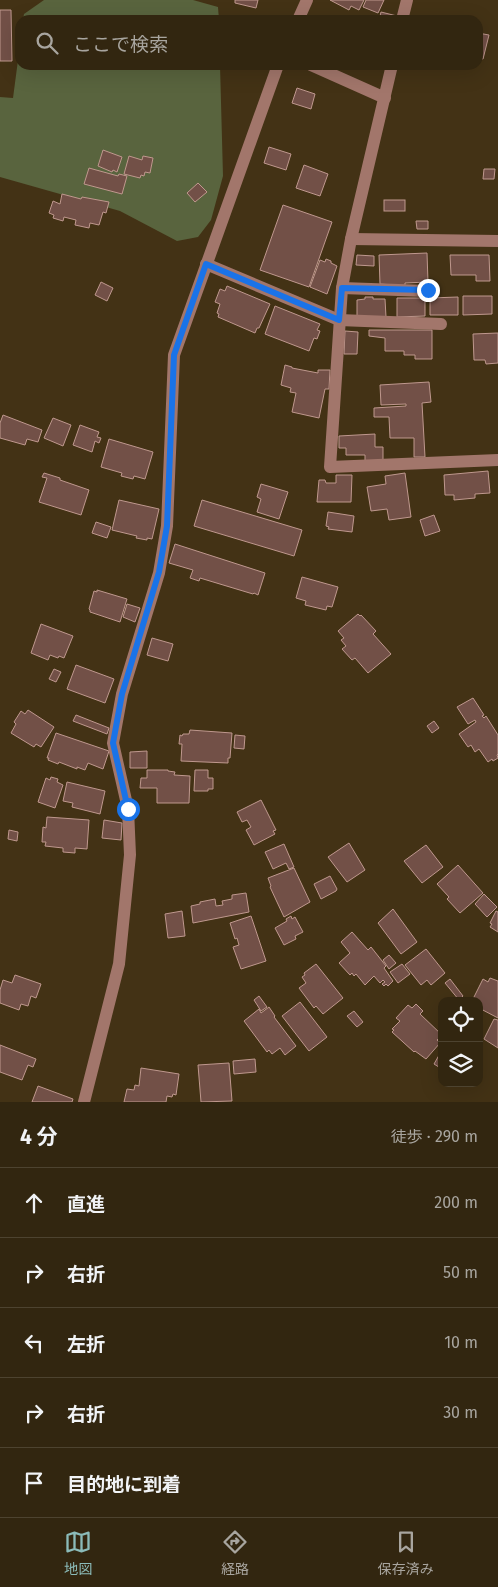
<!DOCTYPE html>
<html lang="ja">
<meta charset="utf-8">
<style>
body{margin:0;font-family:"Fira Sans","Noto Sans JP",sans-serif;background:#3d321e;color:#f1f3f6}
.controls{position:absolute;right:15px;bottom:15px;display:grid;overflow:hidden;border-radius:10px;box-shadow:0 5px 20px #0002}
.controls button{width:45px;height:45px;display:grid;place-items:center;padding:0;border:0;border-bottom:1px solid #4d4330;background:#322610;color:#f1f3f6;font:25px sans-serif}
.stop{position:absolute;width:15px;height:15px;margin:-11px;border:4px solid #1a73e8;border-radius:50%;background:#fff}
.stop.end{background:#1a73e8;border-color:#fff;box-shadow:0 1px 5px #0008}
.list{margin:0;padding:0;list-style:none}
h2{display:flex;justify-content:space-between;align-items:center;height:65px;margin:0;padding:0 20px;font-size:21px}
h2 small{font-size:16px;font-weight:400;color:#a8a59f}
.list li{display:grid;grid-template-columns:32px 1fr auto;gap:15px;align-items:center;box-sizing:border-box;height:70px;padding:0 20px;border-top:1px solid #4d4330}
.list b{display:block;font-size:19px;white-space:nowrap}
.list em{font-size:16px;font-style:normal;color:#a8a59f}
.icon{flex:none;width:28px;height:28px;fill:none;stroke:currentColor;stroke-width:2;stroke-linecap:round;stroke-linejoin:round}
.map{position:relative;flex:none;width:498px;height:1102px;overflow:hidden}
.search{position:absolute;background:#322610;box-shadow:0 5px 20px #0002;left:15px;right:15px;top:15px;height:55px;display:flex;align-items:center;gap:12px;box-sizing:border-box;padding:0 18px;border-radius:15px;color:#a8a59f;font-size:19px}
.sheet{height:415px;background:#322610}
nav{display:flex;justify-content:space-around;align-items:center;box-sizing:border-box;height:70px;border-top:1px solid #4d4330;background:#322610;font-size:14px;color:#a8a59f}
nav a{display:grid;justify-items:center;gap:2px}
nav .on{color:#8bbbb9}
.map>svg:first-child{display:block}
.green{fill:#59643e}
.building{fill:#725047;stroke:#bf988e}
.lines{fill:none;stroke-linecap:round;stroke-linejoin:round}
.minor{stroke:#a2766b;stroke-width:12}
.route{stroke:#1a73e8;stroke-width:6}
</style>
<div class="map">
<svg width="498" height="1102" viewBox="0 0 498 1102">
<rect width="100%" height="100%" fill="#433215"/>
<g class="green">
<path d="M44,0H193L218,7L219,20H23L24,14Z"/>
<path d="M20,45V65H220L223,176L211,220L198,237L177,241L120,211L0,177V97L13,98Z"/>
</g>
<g class="building">
<path d="M235,0H258L256,8L235,3Z"/>
<path d="M330,0H364L359,10L351,6L349,10Z"/>
<path d="M366,0H384L378,13L363,7Z"/>
<path d="M0,10H11L12,61H0Z"/>
<path d="M381,12L397,16L396,20H379Z"/>
<path d="M478,33L489,35L483,59L478,58Z"/>
<path d="M297,88L315,94L311,109L292,103Z"/>
<path d="M269,147L291,154L286,170L264,163Z"/>
<path d="M103,150L122,157L117,172L113,170L112,172L98,166Z"/>
<path d="M129,156L142,160L143,156L153,158L150,173L145,172L144,176L141,175L140,178L124,174Z"/>
<path d="M304,165L328,174L320,196L296,188Z"/>
<path d="M89,168L118,176L119,174L127,176L122,194L84,184Z"/>
<path d="M484,169H495L494,179H483Z"/>
<path d="M198,183L207,192L195,202L187,193Z"/>
<path d="M62,194L81,199L82,197L109,202L106,213L103,212L99,225L90,223L89,228L75,225L76,220L64,217L63,221L53,218L54,215L49,213L53,201L60,204Z"/>
<rect x="384" y="200" width="21" height="11"/>
<path d="M283,205L332,222L309,287L260,270Z"/>
<path d="M416,221H428V229H417Z"/>
<path d="M427,253L428,282L405,283V286L380,284L379,255Z"/>
<path d="M357,255L374,256V266L356,265Z"/>
<path d="M450,255H489L490,281H476V275H451Z"/>
<path d="M326,259L331,261V263L337,266L327,294L310,287L320,260L325,262Z"/>
<path d="M101,282L113,288L107,301L95,295Z"/>
<path d="M227,286L270,304L259,328H257L255,333L218,317L219,314L217,313L220,304L215,302L220,289L225,291Z"/>
<path d="M463,296H492V314L463,315Z"/>
<path d="M365,297H373V299H385L386,317L357,318V300L365,299Z"/>
<path d="M458,297V315H430V298Z"/>
<path d="M397,298H425V316L397,317Z"/>
<path d="M275,306L320,324L317,330L320,331L317,339L314,338L309,351L265,334Z"/>
<path d="M369,330H432V359H415V355H404V351H385V338L369,336Z"/>
<path d="M345,331L358,332L357,354H344Z"/>
<path d="M498,333V363L486,364L485,360H474L473,334Z"/>
<path d="M285,365L292,367V368L318,373V370H330L329,389H325L319,418L292,412L296,393L290,392L291,388L281,385Z"/>
<path d="M429,382L431,402L422,403L425,457H414V438H390L389,417H374V408L406,406V404L381,405L380,385Z"/>
<path d="M3,415L42,430L38,442L27,439L25,445L0,438V423Z"/>
<path d="M53,418L71,425L63,446L44,438Z"/>
<path d="M80,425L99,432L97,437L101,438L99,443L95,441L92,452L73,445Z"/>
<path d="M375,434V447H383V460L365,461V455H346V448H339V436Z"/>
<path d="M109,439L153,452L145,479L134,476L133,479L121,476L122,473L101,467Z"/>
<path d="M488,471L490,493L475,494V498L454,500V495H445L444,475Z"/>
<path d="M44,473L60,478V480L89,490L81,515L39,502L47,478L42,477Z"/>
<path d="M405,473L411,517L389,520L387,509L371,511L367,487L386,484L385,476Z"/>
<path d="M336,475H352L351,502H317L319,480H325L326,483H336Z"/>
<path d="M261,484L288,492L279,519L257,512L261,499L257,497Z"/>
<path d="M119,500L159,509L152,539L147,538V540L136,538L137,536L112,530Z"/>
<path d="M202,500L302,530L294,556L194,526Z"/>
<path d="M328,512L354,516L352,532L328,529L329,527L326,526Z"/>
<path d="M434,515L440,531L425,536L420,520Z"/>
<path d="M96,522L111,527L107,538L92,533Z"/>
<path d="M175,544L265,573L258,595L254,593L253,594L200,578L199,581L190,578L193,570L169,563Z"/>
<path d="M302,577L338,587L332,607L327,606L326,610L305,605L306,601L296,598Z"/>
<path d="M97,590L127,599L120,622L90,612V610L89,609L94,591L97,592Z"/>
<path d="M127,604L140,608L135,622L123,617Z"/>
<path d="M358,614L360,616L361,615L376,631L373,634L391,654L368,673L355,658L352,660L342,649L346,646L341,640L344,638L338,631Z"/>
<path d="M41,624L73,636L64,658L59,656L58,658L50,655L48,660L31,653Z"/>
<path d="M152,638L173,644L168,661L147,655Z"/>
<path d="M76,665L114,679L105,703L67,689Z"/>
<path d="M54,669L61,672L56,682L49,679Z"/>
<path d="M473,698L484,715L482,716L484,718L486,716L498,735V754L497,755L498,758L493,761L492,759L488,762L479,749L475,752L471,745L468,747L459,734L476,722L475,720L468,724L457,707Z"/>
<path d="M28,710L54,727L41,747L36,744L34,747L11,733L16,724L14,722L21,711L25,714Z"/>
<path d="M76,715L109,728L107,734L73,721Z"/>
<path d="M434,721L439,728L432,733L427,726Z"/>
<path d="M190,730L232,733L230,758H228V763L181,761L182,744H179L180,735L182,736L183,734H189Z"/>
<path d="M56,733L109,751L103,769L88,763L85,770L77,767V769L59,762L58,764L48,760L49,758H47Z"/>
<path d="M235,735L245,736L244,749L234,748Z"/>
<path d="M147,751V768H130V752Z"/>
<path d="M147,770H168V771L175,772L174,775L190,776L189,803H157V788H140L141,778H147Z"/>
<path d="M195,770H208V778H213V789H208V791H194Z"/>
<path d="M51,777L58,779L57,782L63,785L55,808L38,802L46,778L50,780Z"/>
<path d="M67,782L105,791L100,814L72,807L73,803L63,801Z"/>
<path d="M261,800L276,830L273,831L275,834L254,845L246,830L251,827L247,820L242,822L237,812Z"/>
<path d="M47,817L89,820L87,849L75,848V853L63,852V848L45,846L46,842H42L43,827L46,828Z"/>
<path d="M104,820L122,823L121,840L102,838Z"/>
<path d="M9,830L18,832L17,841L8,839Z"/>
<path d="M349,843L365,870L347,882L328,857Z"/>
<path d="M284,844L294,867L289,869L286,863L273,869L265,852Z"/>
<path d="M426,845L443,867L422,883L404,861Z"/>
<path d="M458,865L483,893L460,913L447,899L449,897L437,884Z"/>
<path d="M294,868L310,902L284,917L270,887L271,886L268,878Z"/>
<path d="M330,876L337,889L336,891L321,899L314,884Z"/>
<path d="M246,893L249,912L193,923L191,906L200,904V902L215,899L216,906L223,905L222,901L232,899V895Z"/>
<path d="M484,894L497,907L487,917L475,904Z"/>
<path d="M393,909L417,942L401,954L378,923Z"/>
<path d="M182,911L185,936L168,938L165,914Z"/>
<path d="M496,911L498,912V932L490,927L492,924L490,923Z"/>
<path d="M251,916L266,961L241,969L233,947L239,945L237,938L235,939L230,923Z"/>
<path d="M291,916L292,919L295,917L303,932L295,936L296,939L284,945L275,928L287,921L286,919Z"/>
<path d="M352,932L368,950L371,947L386,966L384,968L393,981L388,986L386,984L384,986L382,984L385,982L383,980L380,983L374,976L365,985L356,974L354,976L352,973L350,975L339,963L350,953L341,942Z"/>
<path d="M426,949L445,973L431,985L427,980L421,985L405,965Z"/>
<path d="M389,955L396,963L389,969L383,960Z"/>
<path d="M316,964L343,998L323,1014L316,1006L314,1008L299,988L306,983L302,977L305,975L304,973Z"/>
<path d="M402,964L410,974L398,983L390,972Z"/>
<path d="M15,975L41,984L36,998L31,996L28,1006L21,1004L19,1010L0,1003V990L3,980L12,983Z"/>
<path d="M490,978L498,981V1018L479,1008V1001H472L483,979L488,982Z"/>
<path d="M450,979L463,996L459,1000L445,983Z"/>
<path d="M259,996L267,1007L261,1011L254,1000Z"/>
<path d="M300,1002L327,1037L309,1051L282,1016Z"/>
<path d="M416,1004L423,1011L420,1014L442,1035L437,1040L440,1043L426,1059L415,1051L414,1052L392,1032L394,1030L392,1029L400,1021L396,1018L408,1005L412,1008Z"/>
<path d="M269,1007L275,1016L274,1017L296,1046L285,1055L280,1048L272,1054L269,1050L267,1052L244,1021L259,1009L261,1013Z"/>
<path d="M354,1011L363,1022L357,1027L347,1016Z"/>
<path d="M494,1019L498,1020V1048L484,1039Z"/>
<path d="M0,1045L36,1059L33,1067L28,1065L22,1080L0,1072Z"/>
<path d="M442,1050V1069L434,1064Z"/>
<path d="M255,1059L256,1072L234,1074L233,1061Z"/>
<path d="M229,1063L232,1101L201,1102L198,1065Z"/>
<path d="M141,1068L179,1074L176,1095L173,1094L172,1097L167,1096L166,1102H124L127,1089L134,1090L135,1085L139,1086Z"/>
<path d="M38,1086L73,1099L72,1102H32Z"/>
</g>
<g class="lines">
<g class="minor">
<path d="M298,20L307,0"/>
<path d="M402,20L407,0"/>
<path d="M311,65L385,98"/>
<path d="M392,65L351,239L342,288L330,467L498,460"/>
<path d="M351,239L498,241"/>
<path d="M206,264L339,320L441,324"/>
<path d="M342,288L427,291"/>
<path d="M84,1102L119,964L130,855L128,809L113,743L122,694L159,573L167,526L174,355L278,65"/>
</g>
</g>
<g class="lines">
<path class="route" d="M128,809L113,743L122,694L159,572L167,526L174,355L206,264L339,320L342,288L428,290"/>
</g>
</svg>
<div class="controls">
<button><svg class="icon" aria-label="locate" viewBox="0 0 24 24"><circle cx="12" cy="12" r="6"/><path d="M12 2v4M12 18v4M2 12h4M18 12h4"/></svg></button>
<button><svg class="icon" aria-label="layers" viewBox="0 0 24 24"><path d="M12 4l9 5-9 5-9-5zM3 14l9 5 9-5"/></svg></button>
</div>
<div class="stop" style="left:128px;top:809px"></div>
<div class="stop end" style="left:428px;top:290px"></div>
<div class="search"><svg class="icon" aria-label="search" viewBox="0 0 24 24"><circle cx="10" cy="10" r="6"/><path d="M15 15l6 6"/></svg>ここで検索</div>
</div>
<section class="sheet">
<h2>4 分<small>徒歩 · 290 m</small></h2>
<ul class="list">
<li><svg class="icon" aria-label="ahead" viewBox="0 0 24 24"><path d="M12 20V5M6 11l6-6 6 6"/></svg><div><b>直進</b></div><em>200 m</em></li>
<li><svg class="icon" aria-label="right" viewBox="0 0 24 24"><path d="M7 20v-9h11M14 6l5 5-5 5"/></svg><div><b>右折</b></div><em>50 m</em></li>
<li><svg class="icon" aria-label="left" viewBox="0 0 24 24"><path d="M17 20v-9H6M10 6l-5 5 5 5"/></svg><div><b>左折</b></div><em>10 m</em></li>
<li><svg class="icon" aria-label="right" viewBox="0 0 24 24"><path d="M7 20v-9h11M14 6l5 5-5 5"/></svg><div><b>右折</b></div><em>30 m</em></li>
<li><svg class="icon" aria-label="arrive" viewBox="0 0 24 24"><path d="M6 21V4h12l-3 4 3 4H6"/></svg><div><b>目的地に到着</b></div></li>
</ul>
</section>
<nav>
<a class="on"><svg class="icon" aria-label="map" viewBox="0 0 24 24"><path d="M3 6l6-2 6 2 6-2v14l-6 2-6-2-6 2zM9 4v14M15 6v14"/></svg>地図</a>
<a><svg class="icon" aria-label="directions" viewBox="0 0 24 24"><path d="M12 3l9 9-9 9-9-9zM9 14v-3h6M13 9l2 2-2 2"/></svg>経路</a>
<a><svg class="icon" aria-label="saved" viewBox="0 0 24 24"><path d="M7 4h10v16l-5-4-5 4z"/></svg>保存済み</a>
</nav>
